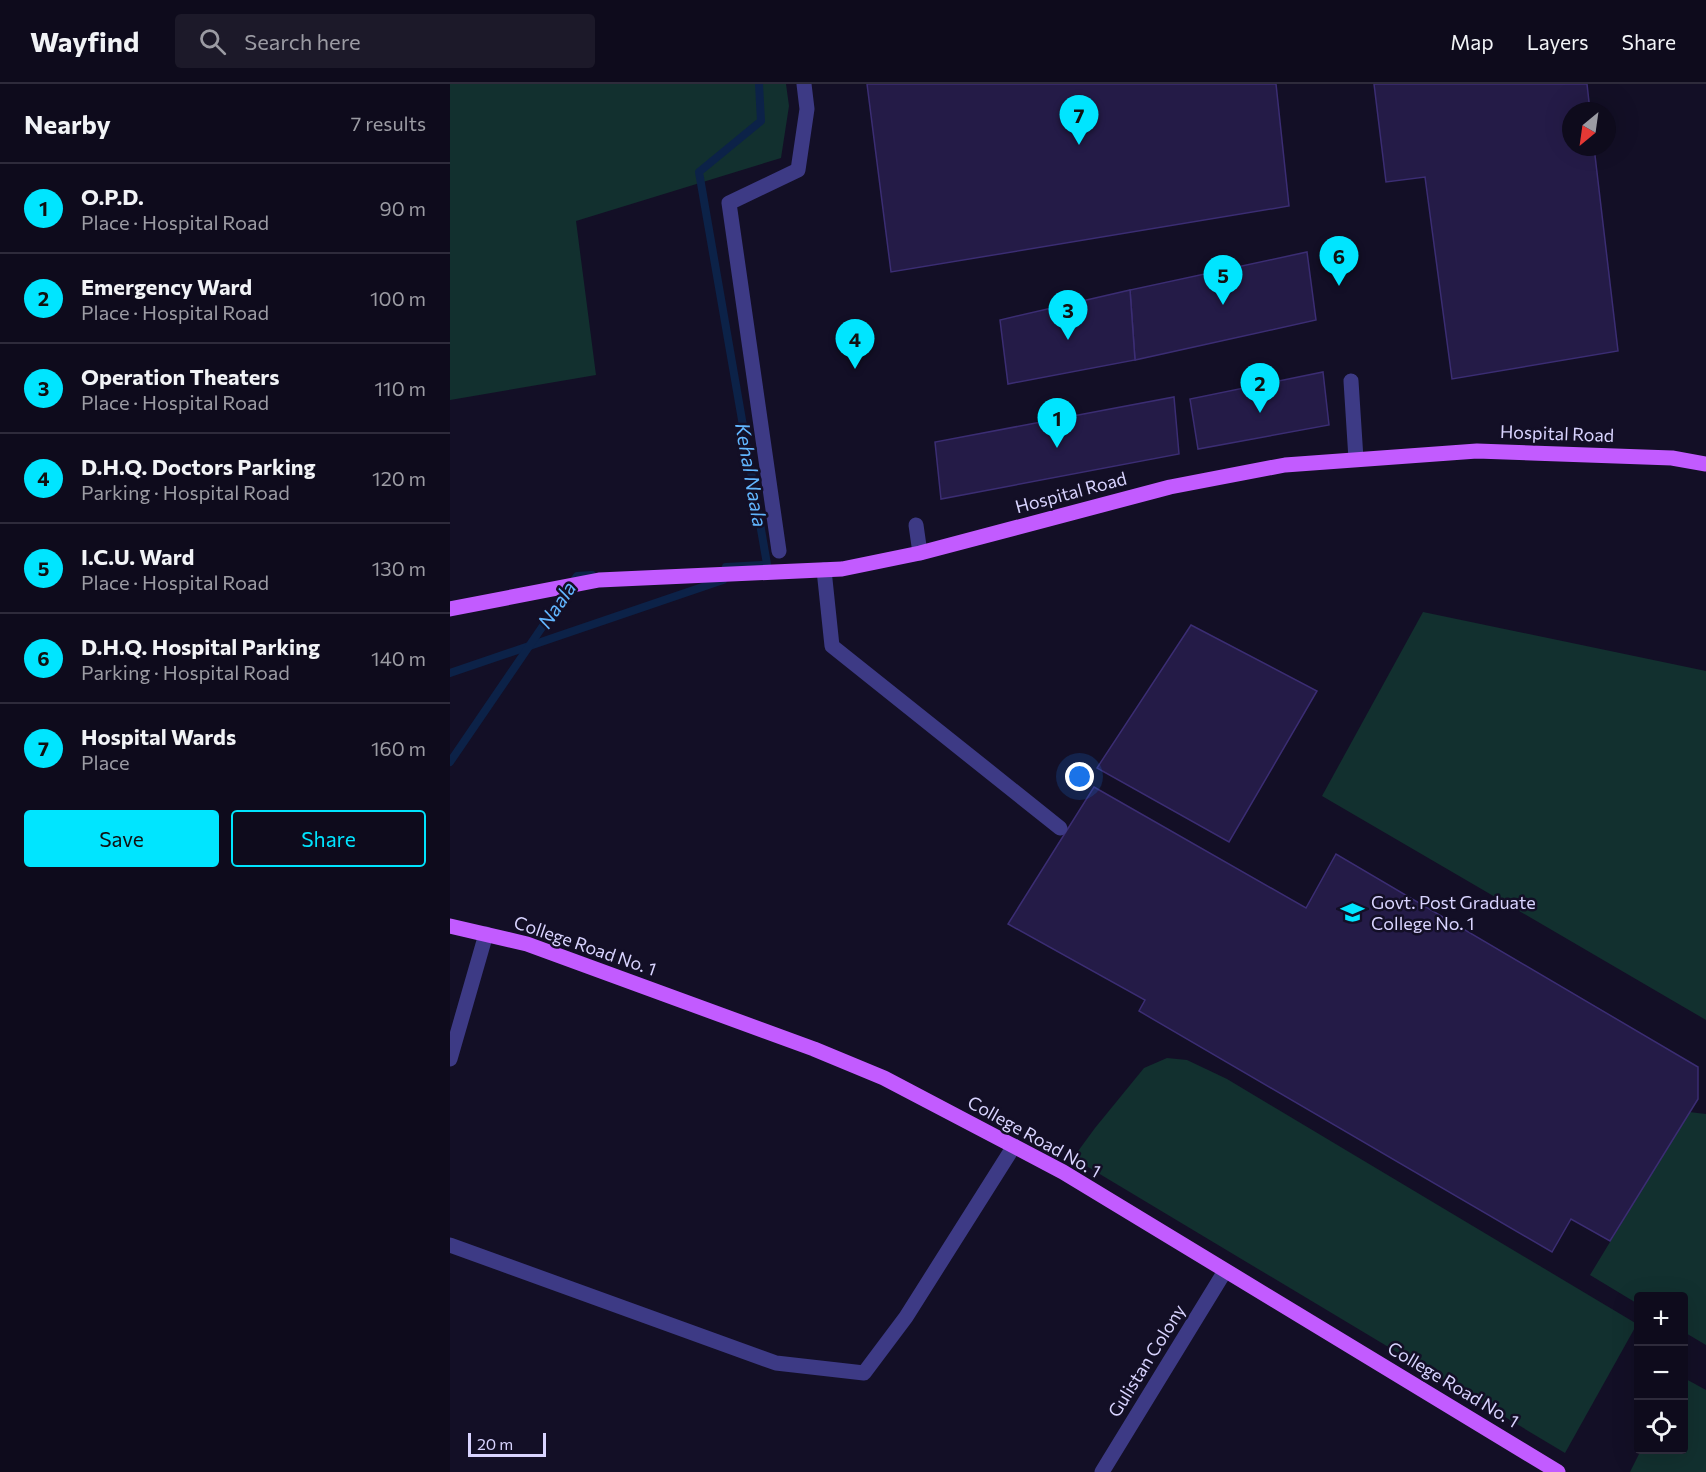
<!DOCTYPE html>
<meta charset="utf-8">
<style>
body{margin:0;font-family:Commissioner,sans-serif;background:#1c1929;color:#f1f3f6}
.controls{position:absolute;right:18px;bottom:18px;display:grid;overflow:hidden;border-radius:6px;box-shadow:0 6px 24px #0002}
.controls button{width:54px;height:54px;display:grid;place-items:center;padding:0;border:0;border-bottom:2px solid #2e2b3b;background:#0e0b1c;color:#f1f3f6;font:30px sans-serif}
.compass{position:absolute;left:1112px;top:18px;width:54px;height:54px;border-radius:50%;background:#0e0b1c;box-shadow:0 6px 24px #0002;rotate:209deg}
.scale{position:absolute;left:18px;bottom:15px;width:78px;box-sizing:border-box;padding-left:6px;border:3px solid #d9d4ff;border-top:0;font-size:16px;line-height:21px;white-space:nowrap;color:#d9d4ff;-webkit-text-stroke:4px #130f26;paint-order:stroke}
.you{position:absolute;left:630px;top:693px;width:21px;height:21px;margin:-15px;border:4px solid #fff;border-radius:50%;background:#1a73e8;box-shadow:0 0 0 9px #1a73e833}
.badge{display:grid;place-items:center;width:39px;height:39px;border-radius:50%;background:#00e5ff;color:#111;font-size:20px;font-weight:700}
.pin{position:absolute;translate:-50% -50px;filter:drop-shadow(0 2px 3px #0008)}
.pin::after{content:'';position:absolute;top:32px;width:21px;height:18px;background:inherit;clip-path:polygon(0 0,100% 0,50% 100%)}
.list{margin:0;padding:0;list-style:none}
h2{display:flex;justify-content:space-between;align-items:center;height:78px;margin:0;padding:0 24px;font-size:26px}
h2 small{font-size:20px;font-weight:400;color:#9b9ba3}
.list li{display:grid;grid-template-columns:39px 1fr auto;gap:18px;align-items:center;box-sizing:border-box;height:90px;padding:0 24px;border-top:2px solid #2e2b3b}
.list b{display:block;font-size:22px;white-space:nowrap}
.list p{margin:0;font-size:20px;white-space:nowrap;color:#9b9ba3}
.list em{font-size:20px;font-style:normal;color:#9b9ba3}
.actions{display:flex;gap:12px;padding:18px 24px}
.actions a{flex:1;padding:14px 0;border:2px solid #00e5ff;border-radius:6px;text-align:center;font-size:21px;color:#00e5ff}
.actions .main{background:#00e5ff;color:#111}
.icon{flex:none;width:33px;height:33px;fill:none;stroke:currentColor;stroke-width:2;stroke-linecap:round;stroke-linejoin:round}
.map{position:relative;flex:none;width:1256px;height:1388px;overflow:hidden}
header{display:flex;align-items:center;gap:36px;box-sizing:border-box;height:84px;padding:0 30px;background:#0e0b1c;border-bottom:2px solid #2e2b3b}
header strong{font-size:28px}
nav{display:flex;gap:33px;margin-inline-start:auto;font-size:21px}
.search{width:420px;height:54px;background:#1c1929;display:flex;align-items:center;gap:15px;box-sizing:border-box;padding:0 21px;border-radius:6px;color:#9b9ba3;font-size:22px}
main{display:flex}
aside{flex:1;background:#0e0b1c}
.map>svg:first-child{display:block}
.green{fill:#12302f}
.lines{fill:none;stroke-linecap:round;stroke-linejoin:round}
.stream{stroke:#0c2248;stroke-width:8}
.building{fill:#241b47;stroke:#3b2d73;stroke-width:1.5}
.minor{stroke:#3d3a85;stroke-width:15}
.major{stroke:#c25bff;stroke-width:15}
.labels{text-anchor:middle;stroke-width:5;stroke-linejoin:round;paint-order:stroke}
.street-label{font-size:18px;fill:#d9d4ff;stroke:#130f26}
.poi-label{font-size:18px;fill:#d9d4ff;stroke:#130f26;text-anchor:start}
.water-label{font-size:20px;font-style:italic;fill:#62b6ff;stroke:#130f26}
</style>
<header>
<strong>Wayfind</strong>
<div class="search"><svg class="icon" aria-label="search" viewBox="0 0 24 24"><circle cx="10" cy="10" r="6"/><path d="M15 15l6 6"/></svg>Search here</div>
<nav><a>Map</a><a>Layers</a><a>Share</a></nav>
</header>
<main>
<aside>
<h2>Nearby<small>7 results</small></h2>
<ul class="list">
<li><span class="badge">1</span><div><b>O.P.D.</b><p>Place · Hospital Road</p></div><em>90 m</em></li>
<li><span class="badge">2</span><div><b>Emergency Ward</b><p>Place · Hospital Road</p></div><em>100 m</em></li>
<li><span class="badge">3</span><div><b>Operation Theaters</b><p>Place · Hospital Road</p></div><em>110 m</em></li>
<li><span class="badge">4</span><div><b>D.H.Q. Doctors Parking</b><p>Parking · Hospital Road</p></div><em>120 m</em></li>
<li><span class="badge">5</span><div><b>I.C.U. Ward</b><p>Place · Hospital Road</p></div><em>130 m</em></li>
<li><span class="badge">6</span><div><b>D.H.Q. Hospital Parking</b><p>Parking · Hospital Road</p></div><em>140 m</em></li>
<li><span class="badge">7</span><div><b>Hospital Wards</b><p>Place</p></div><em>160 m</em></li>
</ul>
<div class="actions"><a class="main">Save</a><a>Share</a></div>
</aside>
<div class="map">
<svg width="1256" height="1388" viewBox="0 0 1256 1388">
<rect width="100%" height="100%" fill="#130f26"/>
<g class="green">
<path d="M0,0H336L339,22L331,74L126,137L146,291L0,316Z"/>
<path d="M973,528L1256,587V936L872,712Z"/>
<path d="M717,974L737,976L777,995L1187,1240L1115,1369L623,1074L645,1044L694,984Z"/>
<path d="M1239,1028L1256,1030V1261L1234,1248V1212H1188V1220L1140,1191Z"/>
<path d="M1234,1294L1256,1306V1388H1180L1191,1366H1234Z"/>
</g>
<g class="lines">
<g class="stream">
<path d="M276,483L312,481"/>
<path d="M307,484L317,480L249,88L311,37L309,0"/>
<path d="M0,589L273,496"/>
<path d="M0,678L127,492L142,491"/>
</g>
</g>
<g class="building">
<path d="M417,0H826L839,122L441,188Z"/>
<path d="M924,0H1137L1140,27H1121V63H1144L1168,267L1002,295L975,93L936,98Z"/>
<path d="M857,168L866,236L685,276L680,206Z"/>
<path d="M680,206L685,276L558,300L550,236Z"/>
<path d="M873,288L879,341L748,365L740,315Z"/>
<path d="M724,313L729,370L491,415L485,358Z"/>
<path d="M741,541L867,607L779,758L647,684Z"/>
<path d="M644,703L856,824L886,770L1248,983V1015L1160,1157L1121,1135L1102,1168L689,927L695,916L558,840Z"/>
</g>
<g class="lines">
<g class="minor">
<path d="M901,297L906,375"/>
<path d="M466,441L470,469"/>
<path d="M329,467L279,119L348,86L357,25L354,0"/>
<path d="M374,486L382,562L610,744"/>
<path d="M0,975L36,850"/>
<path d="M0,1161L326,1279L414,1289L456,1233L564,1062"/>
<path d="M652,1388L775,1187"/>
</g>
<g class="major">
<path d="M0,525L149,496L392,485L470,469L720,403L835,381L1027,367L1222,374L1256,380"/>
<path d="M0,842L77,860L364,965L434,994L613,1088L1108,1388"/>
</g>
</g>
<defs>
<symbol id="university-bare" viewBox="-9 -9 18 18"><path d="M0-5L7-2L0 1L-7-2ZM-4 1L0 2.5L4 1V4Q0 6-4 4Z" fill="#00e5ff" stroke="#130f26" stroke-width="2.5" paint-order="stroke"/></symbol>
</defs>
<g fill-rule="evenodd">
<use href="#university-bare" x="886" y="812" width="33" height="33"/>
</g>
<g class="labels">
<g class="street-label">
<text transform="translate(1107 350) rotate(2)" y="6">Hospital Road</text>
<text transform="translate(621 409) rotate(-15)" y="6">Hospital Road</text>
<text transform="translate(135 862) rotate(19)" y="6">College Road No. 1</text>
<text transform="translate(584 1053) rotate(29)" y="6">College Road No. 1</text>
<text transform="translate(697 1277) rotate(-58)" y="6">Gulistan Colony</text>
<text transform="translate(1003 1301) rotate(31)" y="6">College Road No. 1</text>
</g>
<g class="poi-label">
<text x="921" y="825">Govt. Post Graduate<tspan x="921" dy="21">College No. 1</tspan></text>
</g>
<g class="water-label">
<text transform="translate(301 391) rotate(80)" y="7">Kehal Naala</text>
<text transform="translate(107 521) rotate(-56)" y="7">Naala</text>
</g>
</g>
</svg>
<div class="controls">
<button>+</button>
<button>−</button>
<button><svg class="icon" aria-label="locate" viewBox="0 0 24 24"><circle cx="12" cy="12" r="6"/><path d="M12 2v4M12 18v4M2 12h4M18 12h4"/></svg></button>
</div>
<svg class="compass" viewBox="-18 -18 36 36"><path d="M0-13l5 13h-10z" fill="#e53935"/><path d="M0 13l5-13h-10z" fill="#9b9ba3"/></svg>
<div class="scale">20 m</div>
<div class="you"></div>
<div class="pin badge" style="left:607px;top:364px">1</div>
<div class="pin badge" style="left:810px;top:329px">2</div>
<div class="pin badge" style="left:618px;top:256px">3</div>
<div class="pin badge" style="left:405px;top:285px">4</div>
<div class="pin badge" style="left:773px;top:221px">5</div>
<div class="pin badge" style="left:889px;top:202px">6</div>
<div class="pin badge" style="left:629px;top:61px">7</div>
</div>
</main>
